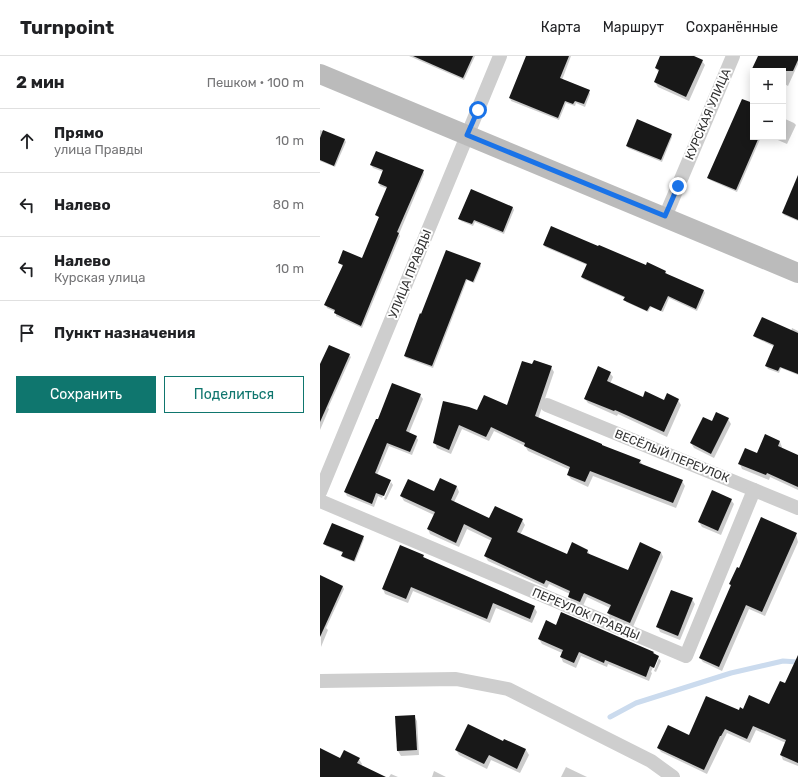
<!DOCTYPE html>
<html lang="ru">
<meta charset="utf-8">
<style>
body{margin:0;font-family:Rubik,sans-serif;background:#f2f2f2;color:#202124}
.controls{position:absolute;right:12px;top:12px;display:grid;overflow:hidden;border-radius:0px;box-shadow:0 2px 10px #0003}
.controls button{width:36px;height:36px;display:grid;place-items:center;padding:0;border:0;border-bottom:1px solid #e0e0e0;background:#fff;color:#202124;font:20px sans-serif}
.stop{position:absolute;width:12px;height:12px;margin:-9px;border:3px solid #1a73e8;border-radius:50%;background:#fff}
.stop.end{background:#1a73e8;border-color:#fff;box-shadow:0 1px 4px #0008}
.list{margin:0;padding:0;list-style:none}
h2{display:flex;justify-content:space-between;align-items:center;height:52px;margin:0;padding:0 16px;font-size:17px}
h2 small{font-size:13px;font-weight:400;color:#757577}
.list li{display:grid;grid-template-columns:26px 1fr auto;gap:12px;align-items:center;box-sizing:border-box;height:64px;padding:0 16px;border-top:1px solid #e0e0e0}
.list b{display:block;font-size:15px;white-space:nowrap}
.list p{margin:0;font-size:13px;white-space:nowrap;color:#757577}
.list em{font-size:13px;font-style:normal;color:#757577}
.actions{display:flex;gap:8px;padding:12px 16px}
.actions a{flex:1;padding:9px 0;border:1px solid #0f766e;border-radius:0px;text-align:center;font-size:14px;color:#0f766e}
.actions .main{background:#0f766e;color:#fff}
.icon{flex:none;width:22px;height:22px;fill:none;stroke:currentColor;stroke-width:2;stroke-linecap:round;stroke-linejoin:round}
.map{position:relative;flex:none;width:478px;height:721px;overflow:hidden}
header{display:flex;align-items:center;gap:24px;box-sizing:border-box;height:56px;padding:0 20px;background:#fff;border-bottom:1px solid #e0e0e0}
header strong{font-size:19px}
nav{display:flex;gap:22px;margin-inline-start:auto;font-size:14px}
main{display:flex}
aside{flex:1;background:#fff}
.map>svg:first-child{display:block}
.shadow{fill:#0003}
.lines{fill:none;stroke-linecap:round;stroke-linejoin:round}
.stream{stroke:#cbdbee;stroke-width:5}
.building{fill:#181818}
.minor{stroke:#cecece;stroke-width:14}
.secondary{stroke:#bbb;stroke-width:20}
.route{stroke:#1a73e8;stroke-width:5}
.labels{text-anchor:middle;stroke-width:4;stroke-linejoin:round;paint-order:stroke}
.street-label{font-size:12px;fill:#313131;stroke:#fff}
</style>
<header>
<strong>Turnpoint</strong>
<nav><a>Карта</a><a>Маршрут</a><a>Сохранённые</a></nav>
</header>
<main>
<aside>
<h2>2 мин<small>Пешком · 100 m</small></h2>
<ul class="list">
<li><svg class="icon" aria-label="ahead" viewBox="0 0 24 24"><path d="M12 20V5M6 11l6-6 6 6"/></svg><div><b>Прямо</b><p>улица Правды</p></div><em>10 m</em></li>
<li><svg class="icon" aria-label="left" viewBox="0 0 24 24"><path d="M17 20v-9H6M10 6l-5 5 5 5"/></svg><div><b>Налево</b></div><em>80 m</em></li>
<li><svg class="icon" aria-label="left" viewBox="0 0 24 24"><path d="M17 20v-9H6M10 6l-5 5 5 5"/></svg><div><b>Налево</b><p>Курская улица</p></div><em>10 m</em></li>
<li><svg class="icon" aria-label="arrive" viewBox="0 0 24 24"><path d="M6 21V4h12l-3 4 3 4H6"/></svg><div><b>Пункт назначения</b></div></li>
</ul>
<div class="actions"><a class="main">Сохранить</a><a>Поделиться</a></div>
</aside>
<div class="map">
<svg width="478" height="721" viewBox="0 0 478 721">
<rect width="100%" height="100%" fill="#fff"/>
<g class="shadow">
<path d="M89,0H155L144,24Z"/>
<path d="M207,0H251L242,24L269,35L270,38L265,51L256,47L255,50L246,47L239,64L191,45L190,42Z"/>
<path d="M341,0H372L382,5L385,9L369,45L338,31L335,26L339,17L336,12Z"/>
<path d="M439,0H478V8L468,30L463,27V15H435Z"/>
<path d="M433,48V81H441L417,136L390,124L388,122Z"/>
<path d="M463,62L474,67L476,69L467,88L451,81H463Z"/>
<path d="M0,74L25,84L26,86L15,111L0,105Z"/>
<path d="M351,78L352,81L342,106L308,92L307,89Z"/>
<path d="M51,109L103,115L104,118L79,178L80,180L42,272L16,260V256L7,252L6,249L24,211L19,207L42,203L60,162L57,159L68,133L60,130L59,127L64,116L53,112Z"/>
<path d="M478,129V165L464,159L463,157Z"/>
<path d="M193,152L194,154L184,178L155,166L153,170L141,165L139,163Z"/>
<path d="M224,189L346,216L347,219L384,235L385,237L377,255L349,242L343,256L331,251L328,256L306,246L305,242L263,223L262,221L267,209L225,191Z"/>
<path d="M160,208L161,210L154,227L147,224L113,312L86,302L85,300L100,259Z"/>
<path d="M472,272L478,275V319L461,312L459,317L448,313L446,310L455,291L436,282L434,280L471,275Z"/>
<path d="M29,299L31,301L8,352L9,353L0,374V311Z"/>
<path d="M213,310L231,311L234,316L218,363L283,391L320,405L323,409L362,425L365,430L356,452L273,420L268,431L251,423L248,419L250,414L208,395L205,390L174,375L169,385L142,373L131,398L117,392L115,387L124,346L158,356L188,350Z"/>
<path d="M290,317L293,321L290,328L323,342L345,346L358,344L361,349L347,381L298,358L297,360L268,347L265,343Z"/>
<path d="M100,339L103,343L89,377L96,380L98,384L92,399L69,390L57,419L71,426H69L62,442L58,440L54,451L27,440L25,436L58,364Z"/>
<path d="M408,363L411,368L394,402L374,392L371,387L392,367Z"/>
<path d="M460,386L462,391V393L478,400V434L450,421L449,424L422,413L420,408Z"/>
<path d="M71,426L73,429L66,444L64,443Z"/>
<path d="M137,431L139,436L134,446L170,463L202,464L205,469L200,479L247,499L268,495L270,499L308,516L341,496L343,501L313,571L291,562L288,557L290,552L267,541L263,550L252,546L249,541L250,538L229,528L227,532L168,505L165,500L172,485L147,473L139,491L110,478L108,473L114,459L84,445L81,440L115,436Z"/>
<path d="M411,444L414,448L401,479L382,471L379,466Z"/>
<path d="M476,478L478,486L445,560L429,553L402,615L383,606L380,602L411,531L410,528L420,513Z"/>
<path d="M43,481L44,483L35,506L24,502L22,500L23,497L6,490L5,488Z"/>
<path d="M103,500L105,503L214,551L217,556L212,567L176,552L170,567L93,535L88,547L65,538L63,533Z"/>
<path d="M0,520L23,531L24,533L6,572L8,574L1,591Z"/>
<path d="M372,543L375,548L360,584L340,576L338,571Z"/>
<path d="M242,558L334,597L338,601L341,605L336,616L334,615L339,602H337L331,616L332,617L329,625L288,608L287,611L261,600L256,612L243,606L241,601L242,597L222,588L219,583L236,570Z"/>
<path d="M478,614V710L463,704L461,699L466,687L436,674L430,687L407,677L387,718L341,696L338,692L369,681L419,655L450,650Z"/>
<path d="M94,660L97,665L99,699L81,700L78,695L76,661Z"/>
<path d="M185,684L206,694L209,699L200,717L171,704L167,713L139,699L136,694L184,686Z"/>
<path d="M0,693L21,703H39L42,708L41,710L64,721H0Z"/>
<path d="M246,711L267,721H241Z"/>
<path d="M114,715L126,721H112Z"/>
<path d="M71,718L78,721H69Z"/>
</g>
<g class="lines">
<path class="stream" d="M290,661L316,647L411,617L463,605L478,606"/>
</g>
<g class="building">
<path d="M93,0H153L143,22Z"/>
<path d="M206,0H249L240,22L270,34L264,48L255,45L253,48L245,45L238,62L189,42Z"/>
<path d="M340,0H374L383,4L366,41L334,26L339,14L335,12Z"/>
<path d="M438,0H478V4L473,15H431Z"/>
<path d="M422,43L433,47V81H439L416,134L387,122Z"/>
<path d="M317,63L352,78L341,104L306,90Z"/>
<path d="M3,74L25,83L14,110L0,104V82Z"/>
<path d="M56,95L104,114L77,176L79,177L41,270L14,257L15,254L4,249L23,209L18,207L23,194L42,202L59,161L55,159L67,131L58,127L63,114L50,109Z"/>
<path d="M478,119V164L462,157Z"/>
<path d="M151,133L193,151L183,176L154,164L152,168L138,163Z"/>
<path d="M231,170L278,190L279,189L326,209L327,206L346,215L345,217L384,234L376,253L348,240L341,255L330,250L327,255L303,244L305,241L261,221L267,208L223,189Z"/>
<path d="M126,194L161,207L153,226L146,223L112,310L84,300L100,257L101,258Z"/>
<path d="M442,261L478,277V318L460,311L458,315L445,310L454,289L433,280Z"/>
<path d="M9,289L30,298L0,366V308Z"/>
<path d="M214,304L232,310L215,360L282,388V389L321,404L319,407L363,424L353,447L270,415L265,426L247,419L250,411L204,390L205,387L171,371L166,381L139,369L129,394L113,387L123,345L149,351L157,354L164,339L187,349L202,305L212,308Z"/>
<path d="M278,310L291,316L287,325L323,341L325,335L344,344L347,337L359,343L344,376L295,354L294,355L264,343Z"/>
<path d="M72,327L101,338L86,375L97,380L90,396L67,387L55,417L71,424L64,440L56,437L52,448L24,436L56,363H58Z"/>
<path d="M396,356L409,362L391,398L370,387L383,361L392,365Z"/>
<path d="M445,378L460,385L458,390L478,399V431L447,417L446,419L418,408L425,392L437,397Z"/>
<path d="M120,422L137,430L131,444L169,462L175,450L203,463L197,476L247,498L252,486L268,494L267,497L308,514L320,486L341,496L310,567L287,557L291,549L264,537L260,546L248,541L250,535L226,524L224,528L164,500L172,482L144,468L136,487L107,473L115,456L80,440L88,423L114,435Z"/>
<path d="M392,434L412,443L398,475L378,466Z"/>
<path d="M441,461L477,477L442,556L426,549L399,611L379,602L411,529L409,528L417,511L419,512Z"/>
<path d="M12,467L44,480L34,505L21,500L23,496L3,488Z"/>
<path d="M80,489L104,499L103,501L215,550L210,563L173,547L167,563L91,531L86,543L62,533Z"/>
<path d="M0,519L23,530L0,581Z"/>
<path d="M351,534L373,542L358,580L336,571Z"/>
<path d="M241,556L334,596L333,597L339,600L334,612L330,610L326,621L285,604L284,607L259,596L254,607L240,601L243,594L218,583L226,564L236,569Z"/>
<path d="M478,599V707L460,699L466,684L433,670L427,683L405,673L401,680H400L384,714L337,692L348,669L369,679L386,640L419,654L420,651L423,653L429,639L449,648L460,625L465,627Z"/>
<path d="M95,659L97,694L77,695L75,660Z"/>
<path d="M148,668L183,685L184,683L206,693L197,713L169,699L164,708L135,694Z"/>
<path d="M0,692L20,702L24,694L40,702L37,707L66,721H0Z"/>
</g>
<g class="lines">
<g class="minor">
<path d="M345,161L413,0"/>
<path d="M227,349L478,452"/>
<path d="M0,436L180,0"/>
<path d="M0,445L366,600L434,434"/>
<path d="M0,625L136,623L188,633L331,705L353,721"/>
</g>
<path class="secondary" d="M0,18L478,217"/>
</g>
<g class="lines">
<path class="route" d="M158,54L147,79L345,160L358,130"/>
</g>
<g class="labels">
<g class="street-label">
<text transform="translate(388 58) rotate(-67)" y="4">КУРСКАЯ УЛИЦА</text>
<text transform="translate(90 218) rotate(-68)" y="4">УЛИЦА ПРАВДЫ</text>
<text transform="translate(352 400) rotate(22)" y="4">ВЕСЁЛЫЙ ПЕРЕУЛОК</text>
<text transform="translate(266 558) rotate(23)" y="4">ПЕРЕУЛОК ПРАВДЫ</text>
</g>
</g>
</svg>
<div class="controls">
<button>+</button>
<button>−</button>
</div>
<div class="stop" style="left:158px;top:54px"></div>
<div class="stop end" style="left:358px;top:130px"></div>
</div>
</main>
